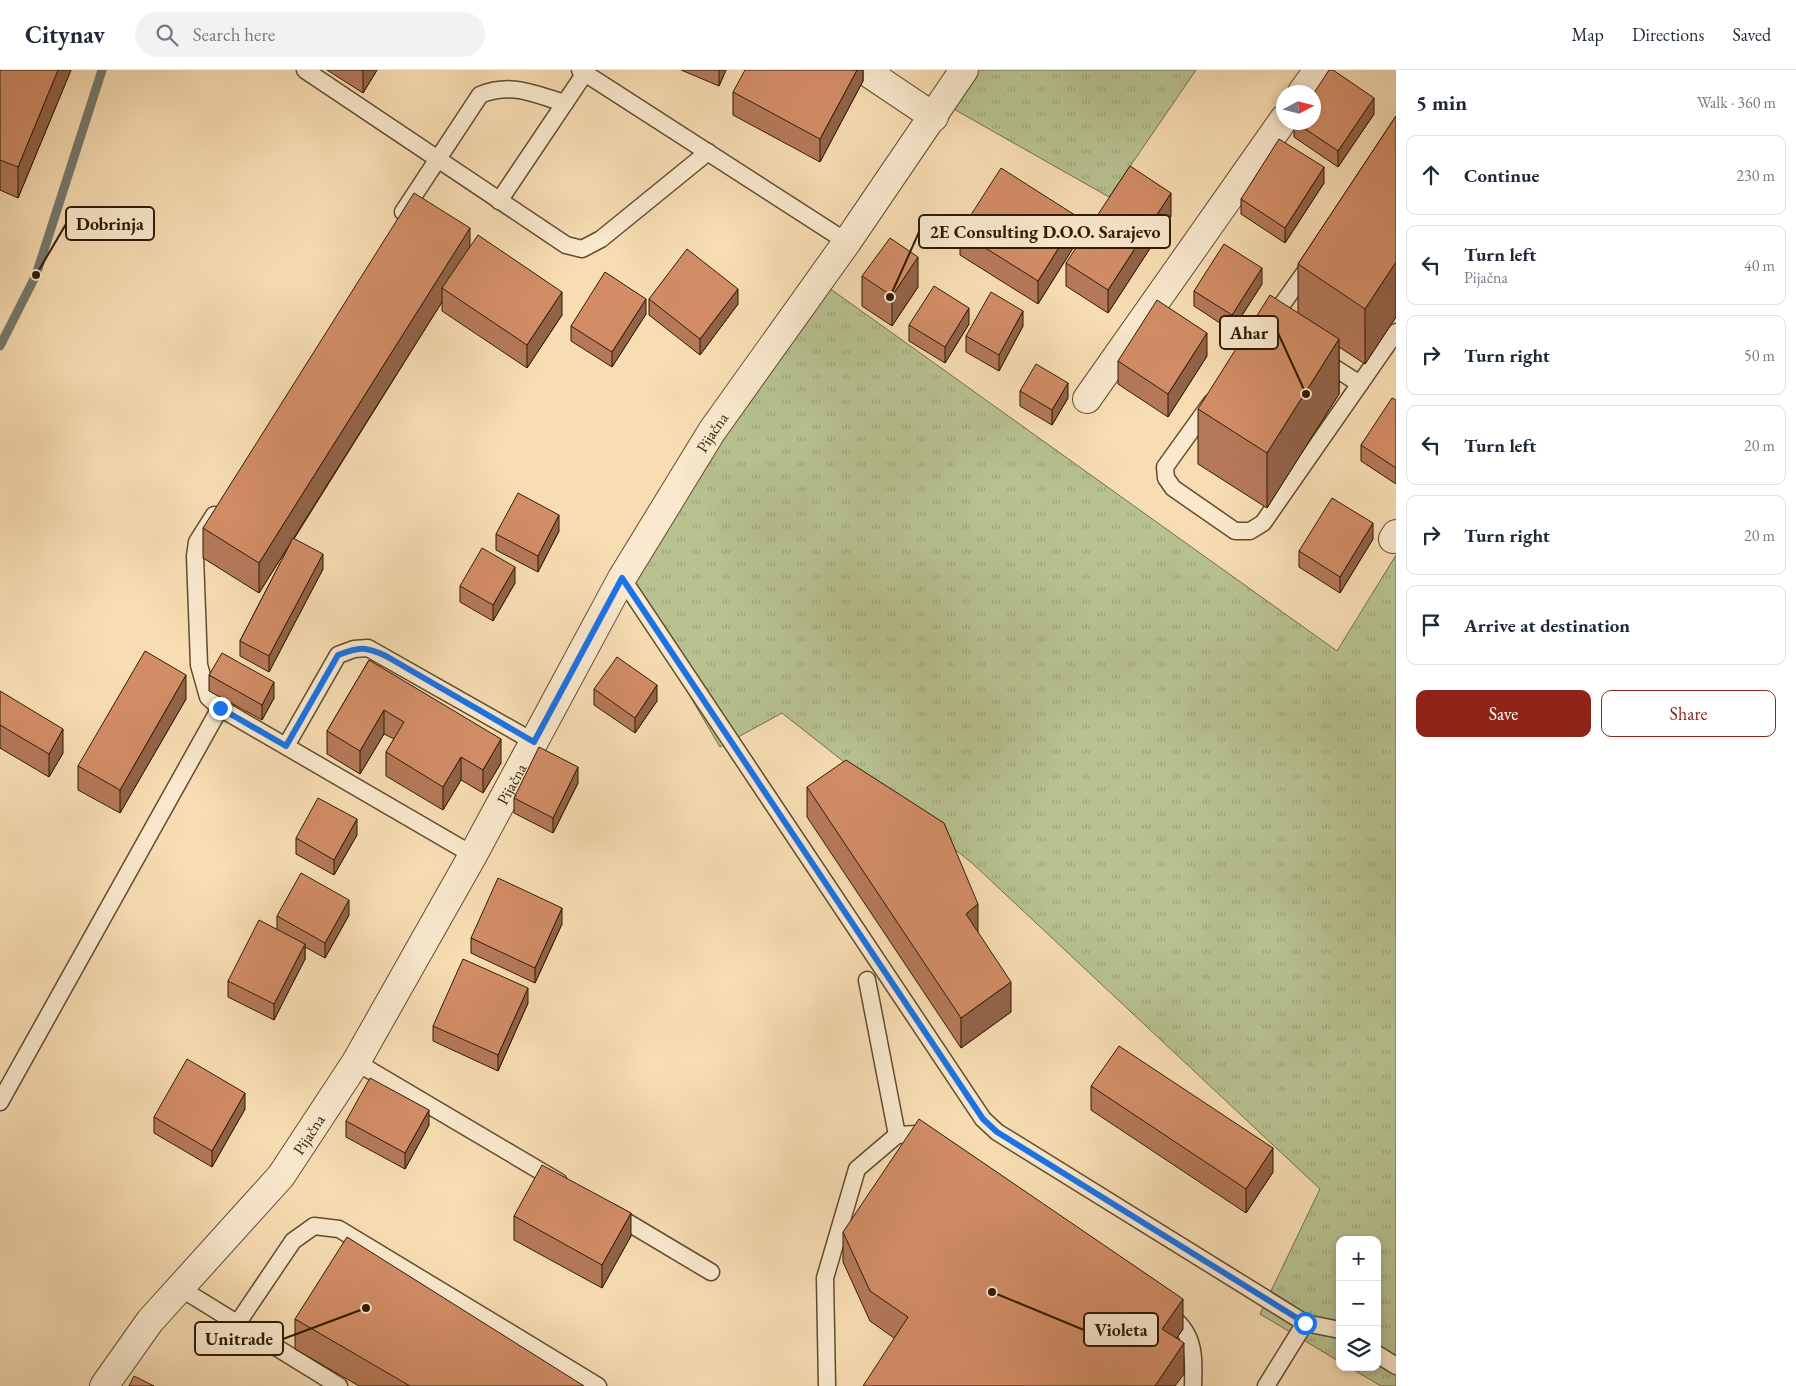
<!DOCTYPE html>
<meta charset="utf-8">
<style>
body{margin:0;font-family:"EB Garamond",serif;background:#f2f2f3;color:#1f2937}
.controls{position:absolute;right:15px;bottom:15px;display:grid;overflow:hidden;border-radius:10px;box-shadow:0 2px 8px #0003}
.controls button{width:45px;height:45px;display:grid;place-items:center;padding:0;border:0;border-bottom:1px solid #e0e1e3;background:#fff;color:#1f2937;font:25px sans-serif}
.compass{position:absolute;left:1276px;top:15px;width:45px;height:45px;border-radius:50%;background:#fff;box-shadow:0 2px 8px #0003;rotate:83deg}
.stop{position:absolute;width:15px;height:15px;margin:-11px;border:4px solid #1a73e8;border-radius:50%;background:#fff}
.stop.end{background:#1a73e8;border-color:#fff;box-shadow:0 1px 5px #0008}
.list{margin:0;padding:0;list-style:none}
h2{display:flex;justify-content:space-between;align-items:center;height:65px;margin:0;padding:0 20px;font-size:21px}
h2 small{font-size:16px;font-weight:400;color:#747a83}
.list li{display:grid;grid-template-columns:32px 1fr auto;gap:15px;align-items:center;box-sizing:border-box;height:80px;margin:0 10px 10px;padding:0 10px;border:1px solid #e0e1e3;border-radius:10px}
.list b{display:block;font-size:19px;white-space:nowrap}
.list p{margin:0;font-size:16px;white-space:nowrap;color:#747a83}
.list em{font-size:16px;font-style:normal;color:#747a83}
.actions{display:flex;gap:10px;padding:15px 20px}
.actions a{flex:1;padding:11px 0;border:1px solid #8f2418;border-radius:10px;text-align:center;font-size:18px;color:#8f2418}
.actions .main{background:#8f2418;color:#fff}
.icon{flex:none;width:28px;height:28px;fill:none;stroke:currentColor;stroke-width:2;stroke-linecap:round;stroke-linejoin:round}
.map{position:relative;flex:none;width:1396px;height:1316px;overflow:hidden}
header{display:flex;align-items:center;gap:30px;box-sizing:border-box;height:70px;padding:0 25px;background:#fff;border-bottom:1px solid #e0e1e3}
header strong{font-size:24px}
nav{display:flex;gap:28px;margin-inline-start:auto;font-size:18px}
.search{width:350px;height:45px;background:#f2f2f3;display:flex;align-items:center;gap:12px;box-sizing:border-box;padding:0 18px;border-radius:28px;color:#747a83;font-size:19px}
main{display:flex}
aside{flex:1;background:#fff}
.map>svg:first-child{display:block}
.grass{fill:url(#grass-tufts);stroke:#746f4a}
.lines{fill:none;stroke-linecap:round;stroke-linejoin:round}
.stream{stroke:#747a6f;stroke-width:9}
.service-casing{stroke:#614c2e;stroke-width:19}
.minor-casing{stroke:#614c2e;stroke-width:30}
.service{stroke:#fae9ce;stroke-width:16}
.minor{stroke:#fae9ce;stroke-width:28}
.wall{fill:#b57959;stroke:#2f1c02}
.shaded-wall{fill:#936348;stroke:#2f1c02}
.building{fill:#d28d67;stroke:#2f1c02}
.route{stroke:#1a73e8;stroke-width:6}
.labels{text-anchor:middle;stroke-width:4;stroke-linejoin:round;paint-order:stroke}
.street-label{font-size:16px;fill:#2f1c02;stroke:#fae9ce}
.leader{fill:none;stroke:#2f1c02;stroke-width:2}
.callout-dot{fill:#2f1c02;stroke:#fae9ce;stroke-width:2}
.callout{fill:#fae9ce;stroke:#2f1c02;stroke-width:2}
.callout-label{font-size:18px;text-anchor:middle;font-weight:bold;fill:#2f1c02}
</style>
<header>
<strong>Citynav</strong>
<div class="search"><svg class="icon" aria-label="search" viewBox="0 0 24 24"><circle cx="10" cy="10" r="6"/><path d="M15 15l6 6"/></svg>Search here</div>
<nav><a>Map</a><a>Directions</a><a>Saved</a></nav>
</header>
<main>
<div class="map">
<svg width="1396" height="1316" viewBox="0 0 1396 1316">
<defs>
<pattern id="grass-tufts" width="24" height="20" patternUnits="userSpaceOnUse" patternTransform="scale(1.25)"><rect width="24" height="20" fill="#b8c291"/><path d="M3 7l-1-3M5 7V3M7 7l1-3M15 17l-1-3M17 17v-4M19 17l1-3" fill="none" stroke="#9ea67b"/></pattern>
</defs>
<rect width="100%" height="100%" fill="#f8ddb3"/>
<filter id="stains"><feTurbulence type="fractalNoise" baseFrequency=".004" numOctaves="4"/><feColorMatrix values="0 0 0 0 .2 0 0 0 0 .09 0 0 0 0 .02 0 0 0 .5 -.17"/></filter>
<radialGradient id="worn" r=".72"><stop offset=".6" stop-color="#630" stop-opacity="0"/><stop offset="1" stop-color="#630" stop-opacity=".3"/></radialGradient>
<g class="grass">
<path d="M959,0H1196L1109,127L936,29Z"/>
<path d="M811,205L1337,581L1396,485V1316H1381L1349,1297H1377V1170H1340V1292L1260,1244L1320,1119L972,793L782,643L720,677L622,511Z"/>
</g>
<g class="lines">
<path class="stream" d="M0,276L36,205L102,0"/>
<defs>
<g id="service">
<path d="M305,0L566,175L582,179L601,169L708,82"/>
<path d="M580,0L847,172"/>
<path d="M499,131L585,3"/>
<path d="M403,142L480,25C512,12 533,24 565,33"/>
<path d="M1271,250L1310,195"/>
<path d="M1322,290L1360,314"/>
<path d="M1211,333L1165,397L1166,408L1173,418L1235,461H1250L1263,453L1396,262"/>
<path d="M214,445L197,472L195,486L199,595L208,627L220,638L473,785"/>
<path d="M622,508L983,1049L997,1062L1305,1253L1340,1260"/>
<path d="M286,676L338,585L354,579L368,578L534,672"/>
<path d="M867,910L897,1065"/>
<path d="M356,992L559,1112"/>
<path d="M0,1032L220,638"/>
<path d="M612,1143L711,1202"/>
<path d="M180,1218L339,1316"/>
<path d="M1167,1243C1195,1263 1194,1284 1193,1316"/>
<path d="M237,1254L293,1171L314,1156L339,1159L598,1316"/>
<path d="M1377,1284L1396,1296"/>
<path d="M827,1316L825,1208L857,1099L897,1065L917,1064L927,1071"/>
<path d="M1266,1316L1305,1253"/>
</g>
<g id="minor">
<path d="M864,0L934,47"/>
<path d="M1302,22L1318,0"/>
<path d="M1087,329L1284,49"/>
<path d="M1393,469L1396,464"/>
<path id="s1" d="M104,1316L150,1251L281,1106L356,992L473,785L622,508L712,361L847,172L964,0"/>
</g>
</defs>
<use href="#service" class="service-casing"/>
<use href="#minor" class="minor-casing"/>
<use href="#service" class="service"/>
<use href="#minor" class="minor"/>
</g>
<g class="wall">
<path d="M0,0H71L18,128L0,120Z"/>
<path d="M327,0H377L363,23Z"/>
<path d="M681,0H726L719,16Z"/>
<path d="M863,0V11L820,92L733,45V22Z"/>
<path d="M1374,44L1338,97L1294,67V52H1314Z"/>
<path d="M1396,46V247L1365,294L1339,277V324L1267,438L1198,394V339L1298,242V194Z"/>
<path d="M1324,113L1285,173L1241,144V129Z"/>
<path d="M1171,146L1108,243L1066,216V193Z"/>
<path d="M960,162L1078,170L1038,234L960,185Z"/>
<path d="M470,176L562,245L527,298L442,241V232L294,469L323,499L269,602L240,586V571L290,474L259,523L203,488V458Z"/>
<path d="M862,206L918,217L892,256L862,236Z"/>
<path d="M1262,214L1232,261L1194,236V221Z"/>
<path d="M649,229L738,234L700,285L649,245Z"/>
<path d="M646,244L612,297L571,271V256Z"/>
<path d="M969,254L945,293L909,271V255Z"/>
<path d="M1023,256L999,301L966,282V266Z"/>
<path d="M1207,286L1168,347L1118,314V291Z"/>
<path d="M1020,321L1068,328L1052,355L1020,336Z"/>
<path d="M1396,330V414L1361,391V375Z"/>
<path d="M559,461L538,502L496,480V464Z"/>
<path d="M1373,469L1340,523L1299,497V481Z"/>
<path d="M515,513L493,551L460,532V516Z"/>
<path d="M369,590L501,693L483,723L461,710L443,740L386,706V682L394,669L384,664L360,704L327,684V661Z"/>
<path d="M209,605L274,628L262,650L209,621Z"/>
<path d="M594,619L657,631L635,663L594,635Z"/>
<path d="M0,621L63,683L49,707L0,678Z"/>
<path d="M186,629L120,743L78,720V696Z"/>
<path d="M578,713L553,763L514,743V728Z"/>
<path d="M807,717L978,863L1011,942L961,978L807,747Z"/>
<path d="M357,765L334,805L296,784V768Z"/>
<path d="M349,845L325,888L305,877V889L274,950L228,927V911L277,859V846Z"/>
<path d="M562,854L535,913L471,883V868Z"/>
<path d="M528,933L498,1001L433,971V956Z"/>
<path d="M1091,1016L1273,1102L1246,1143L1091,1040Z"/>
<path d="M245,1039L212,1097L154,1063V1047Z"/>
<path d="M346,1051L429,1055L405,1099L346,1067Z"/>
<path d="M514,1146L631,1166L602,1218L514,1170Z"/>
<path d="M843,1162L1183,1259L1176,1269L1184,1304L894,1268L870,1251L843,1192Z"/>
<path d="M295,1249L584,1316H359L295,1279Z"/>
</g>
<g class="shaded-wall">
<path d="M58,0H71L18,128V97Z"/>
<path d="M363,0H377L363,23Z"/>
<path d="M719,0H726L719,16Z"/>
<path d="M857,0H863V11L820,92V69Z"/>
<path d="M1374,28V44L1338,97V81Z"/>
<path d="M1324,97V113L1285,173V158Z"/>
<path d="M1171,123V146L1108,243V220Z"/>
<path d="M1078,147V170L1038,234V211Z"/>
<path d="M470,158V188L442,218V232L259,523V493Z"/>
<path d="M918,187V217L892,256V226Z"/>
<path d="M1396,192V247L1365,294V239Z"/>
<path d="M1262,198V214L1232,261V245Z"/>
<path d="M738,219V234L700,285V269Z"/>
<path d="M562,222V245L527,298V275Z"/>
<path d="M646,229V244L612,297V282Z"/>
<path d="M969,238V254L945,293V277Z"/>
<path d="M1023,241V256L999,301V285Z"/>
<path d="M1207,263V286L1168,347V324Z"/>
<path d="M1339,269V324L1267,438V383Z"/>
<path d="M1068,313V328L1052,355V340Z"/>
<path d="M559,445V461L538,502V486Z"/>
<path d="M1373,453V469L1340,523V507Z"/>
<path d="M323,484V499L269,602V586Z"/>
<path d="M515,497V513L493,551V535Z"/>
<path d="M186,605V629L120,743V720Z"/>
<path d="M274,612V628L262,650V635Z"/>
<path d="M657,615V631L635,663V648Z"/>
<path d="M384,640V664L360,704V681Z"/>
<path d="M63,659V683L49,707V684Z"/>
<path d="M501,669V693L483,723V700Z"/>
<path d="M461,687V710L443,740V717Z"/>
<path d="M578,697V713L553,763V748Z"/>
<path d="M357,749V765L334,805V790Z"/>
<path d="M349,830V845L325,888V873Z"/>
<path d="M978,834V864L966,844Z"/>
<path d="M562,838V854L535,913V898Z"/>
<path d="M305,874V889L274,950V934Z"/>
<path d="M1011,912V942L961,978V948Z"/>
<path d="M528,918V933L498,1001V985Z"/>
<path d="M245,1023V1039L212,1097V1081Z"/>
<path d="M429,1040V1055L405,1099V1083Z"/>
<path d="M1273,1078V1102L1246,1143V1119Z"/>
<path d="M631,1143V1166L602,1218V1195Z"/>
<path d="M1183,1229V1259L1162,1289V1259Z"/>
<path d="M1184,1273V1304L1175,1316H1155Z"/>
</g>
<g class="building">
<path d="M0,0H58L18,97L0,90Z"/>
<path d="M745,0H857L820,69L733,22Z"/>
<path d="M1329,0H1333L1374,28L1338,81L1295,52H1314V23Z"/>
<path d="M1396,46V192L1365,239L1298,194Z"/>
<path d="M1279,69L1324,97L1285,158L1241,129Z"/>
<path d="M1130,96L1171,123L1108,220L1066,193Z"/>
<path d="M1001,98L1078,147L1038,211L960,162Z"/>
<path d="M414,123L470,158L259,493L203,458Z"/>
<path d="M478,165L562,222L527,275L442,218Z"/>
<path d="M890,168L918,187L892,226L862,206Z"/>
<path d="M1224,174L1262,198L1232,245L1194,221Z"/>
<path d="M687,179L738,219L700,269L649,229Z"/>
<path d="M605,202L646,229L612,282L571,256Z"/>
<path d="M934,216L969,238L945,277L909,255Z"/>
<path d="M991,222L1023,241L999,285L966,266Z"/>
<path d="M1270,225L1339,269L1267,383L1198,339Z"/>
<path d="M1157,230L1207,263L1168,324L1118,291Z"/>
<path d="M1036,294L1068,313L1052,340L1020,321Z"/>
<path d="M1392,328L1396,330V398L1361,375Z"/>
<path d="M518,423L559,445L538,486L496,464Z"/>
<path d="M1332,428L1373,453L1340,507L1299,481Z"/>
<path d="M293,468L323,484L269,586L240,571Z"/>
<path d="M482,478L515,497L493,535L460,516Z"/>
<path d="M145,581L186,605L120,720L78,696Z"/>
<path d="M222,583L274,612L262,635L209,605Z"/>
<path d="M617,587L657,615L635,648L594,619Z"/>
<path d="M369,590L501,669L483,700L461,687L443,717L386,682L404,652L384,640L360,681L327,661Z"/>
<path d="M0,621L63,659L49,684L0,655Z"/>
<path d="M539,677L578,697L553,748L514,728Z"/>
<path d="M846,690L944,753L978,834L966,844L1011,912L961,948L807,717Z"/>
<path d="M318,728L357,749L334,790L296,768Z"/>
<path d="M301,803L349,830L325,873L277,846Z"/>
<path d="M498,808L562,838L535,898L471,868Z"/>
<path d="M259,850L305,874L274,934L228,911Z"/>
<path d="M463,889L528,918L498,985L433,956Z"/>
<path d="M1119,976L1273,1078L1246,1119L1091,1016Z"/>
<path d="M187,989L245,1023L212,1081L154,1047Z"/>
<path d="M370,1008L429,1040L405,1083L346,1051Z"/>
<path d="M919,1049L1183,1229L1162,1259L1184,1273L1155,1316H863L908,1247L870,1221L843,1162Z"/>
<path d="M542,1095L631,1143L602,1195L514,1146Z"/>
<path d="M347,1167L584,1316H410L295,1249Z"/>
<path d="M134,1306L154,1316H129Z"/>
</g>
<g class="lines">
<path class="route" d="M220,638L286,676L338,585C359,577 365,576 386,586L534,672L622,508L983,1049L997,1062L1305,1253"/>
</g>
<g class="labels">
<g class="street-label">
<text dy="6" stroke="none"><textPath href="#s1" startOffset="1135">Pijačna</textPath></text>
<text dy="6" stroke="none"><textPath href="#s1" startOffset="730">Pijačna</textPath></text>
<text dy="6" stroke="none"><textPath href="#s1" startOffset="325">Pijačna</textPath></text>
</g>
</g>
<path class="leader" d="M36 205L66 154M890 227L919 162M1306 324L1278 263M992 1222L1084 1260M366 1238L283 1269"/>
<g class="callout-dot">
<circle cx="36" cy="205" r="5"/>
<circle cx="890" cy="227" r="5"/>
<circle cx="1306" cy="324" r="5"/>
<circle cx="992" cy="1222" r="5"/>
<circle cx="366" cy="1238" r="5"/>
</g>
<g class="callout">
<rect x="66" y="137" width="88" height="33" rx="5"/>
<rect x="919" y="145" width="251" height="33" rx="5"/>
<rect x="1220" y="246" width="58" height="33" rx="5"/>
<rect x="1084" y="1243" width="74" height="33" rx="5"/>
<rect x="195" y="1252" width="88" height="33" rx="5"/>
</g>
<g class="callout-label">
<text x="110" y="160">Dobrinja</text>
<text x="1045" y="168">2E Consulting D.O.O. Sarajevo</text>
<text x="1249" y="269">Ahar</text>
<text x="1121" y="1266">Violeta</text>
<text x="239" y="1275">Unitrade</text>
</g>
<rect width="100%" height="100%" filter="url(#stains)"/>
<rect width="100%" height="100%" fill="url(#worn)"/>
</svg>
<div class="controls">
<button>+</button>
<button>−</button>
<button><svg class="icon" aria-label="layers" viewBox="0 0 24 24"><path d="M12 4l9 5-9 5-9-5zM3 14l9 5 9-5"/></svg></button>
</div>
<svg class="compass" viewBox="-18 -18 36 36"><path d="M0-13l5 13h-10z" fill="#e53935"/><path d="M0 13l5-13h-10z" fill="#747a83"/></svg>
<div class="stop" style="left:1305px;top:1253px"></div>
<div class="stop end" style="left:220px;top:638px"></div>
</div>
<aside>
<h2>5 min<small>Walk · 360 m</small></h2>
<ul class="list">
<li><svg class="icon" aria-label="ahead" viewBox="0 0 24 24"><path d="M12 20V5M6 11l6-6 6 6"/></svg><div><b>Continue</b></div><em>230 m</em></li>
<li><svg class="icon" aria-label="left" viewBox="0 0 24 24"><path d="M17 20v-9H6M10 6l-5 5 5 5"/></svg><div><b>Turn left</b><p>Pijačna</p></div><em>40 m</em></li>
<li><svg class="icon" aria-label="right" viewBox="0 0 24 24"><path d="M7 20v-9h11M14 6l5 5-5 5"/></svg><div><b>Turn right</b></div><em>50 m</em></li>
<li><svg class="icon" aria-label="left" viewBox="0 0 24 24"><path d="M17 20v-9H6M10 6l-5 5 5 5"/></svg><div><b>Turn left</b></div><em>20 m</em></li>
<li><svg class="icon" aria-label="right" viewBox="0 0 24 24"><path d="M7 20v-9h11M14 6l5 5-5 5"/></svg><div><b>Turn right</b></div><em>20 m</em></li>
<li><svg class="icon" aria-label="arrive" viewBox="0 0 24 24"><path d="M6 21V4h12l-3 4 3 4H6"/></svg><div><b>Arrive at destination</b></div></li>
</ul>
<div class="actions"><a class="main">Save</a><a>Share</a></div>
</aside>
</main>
